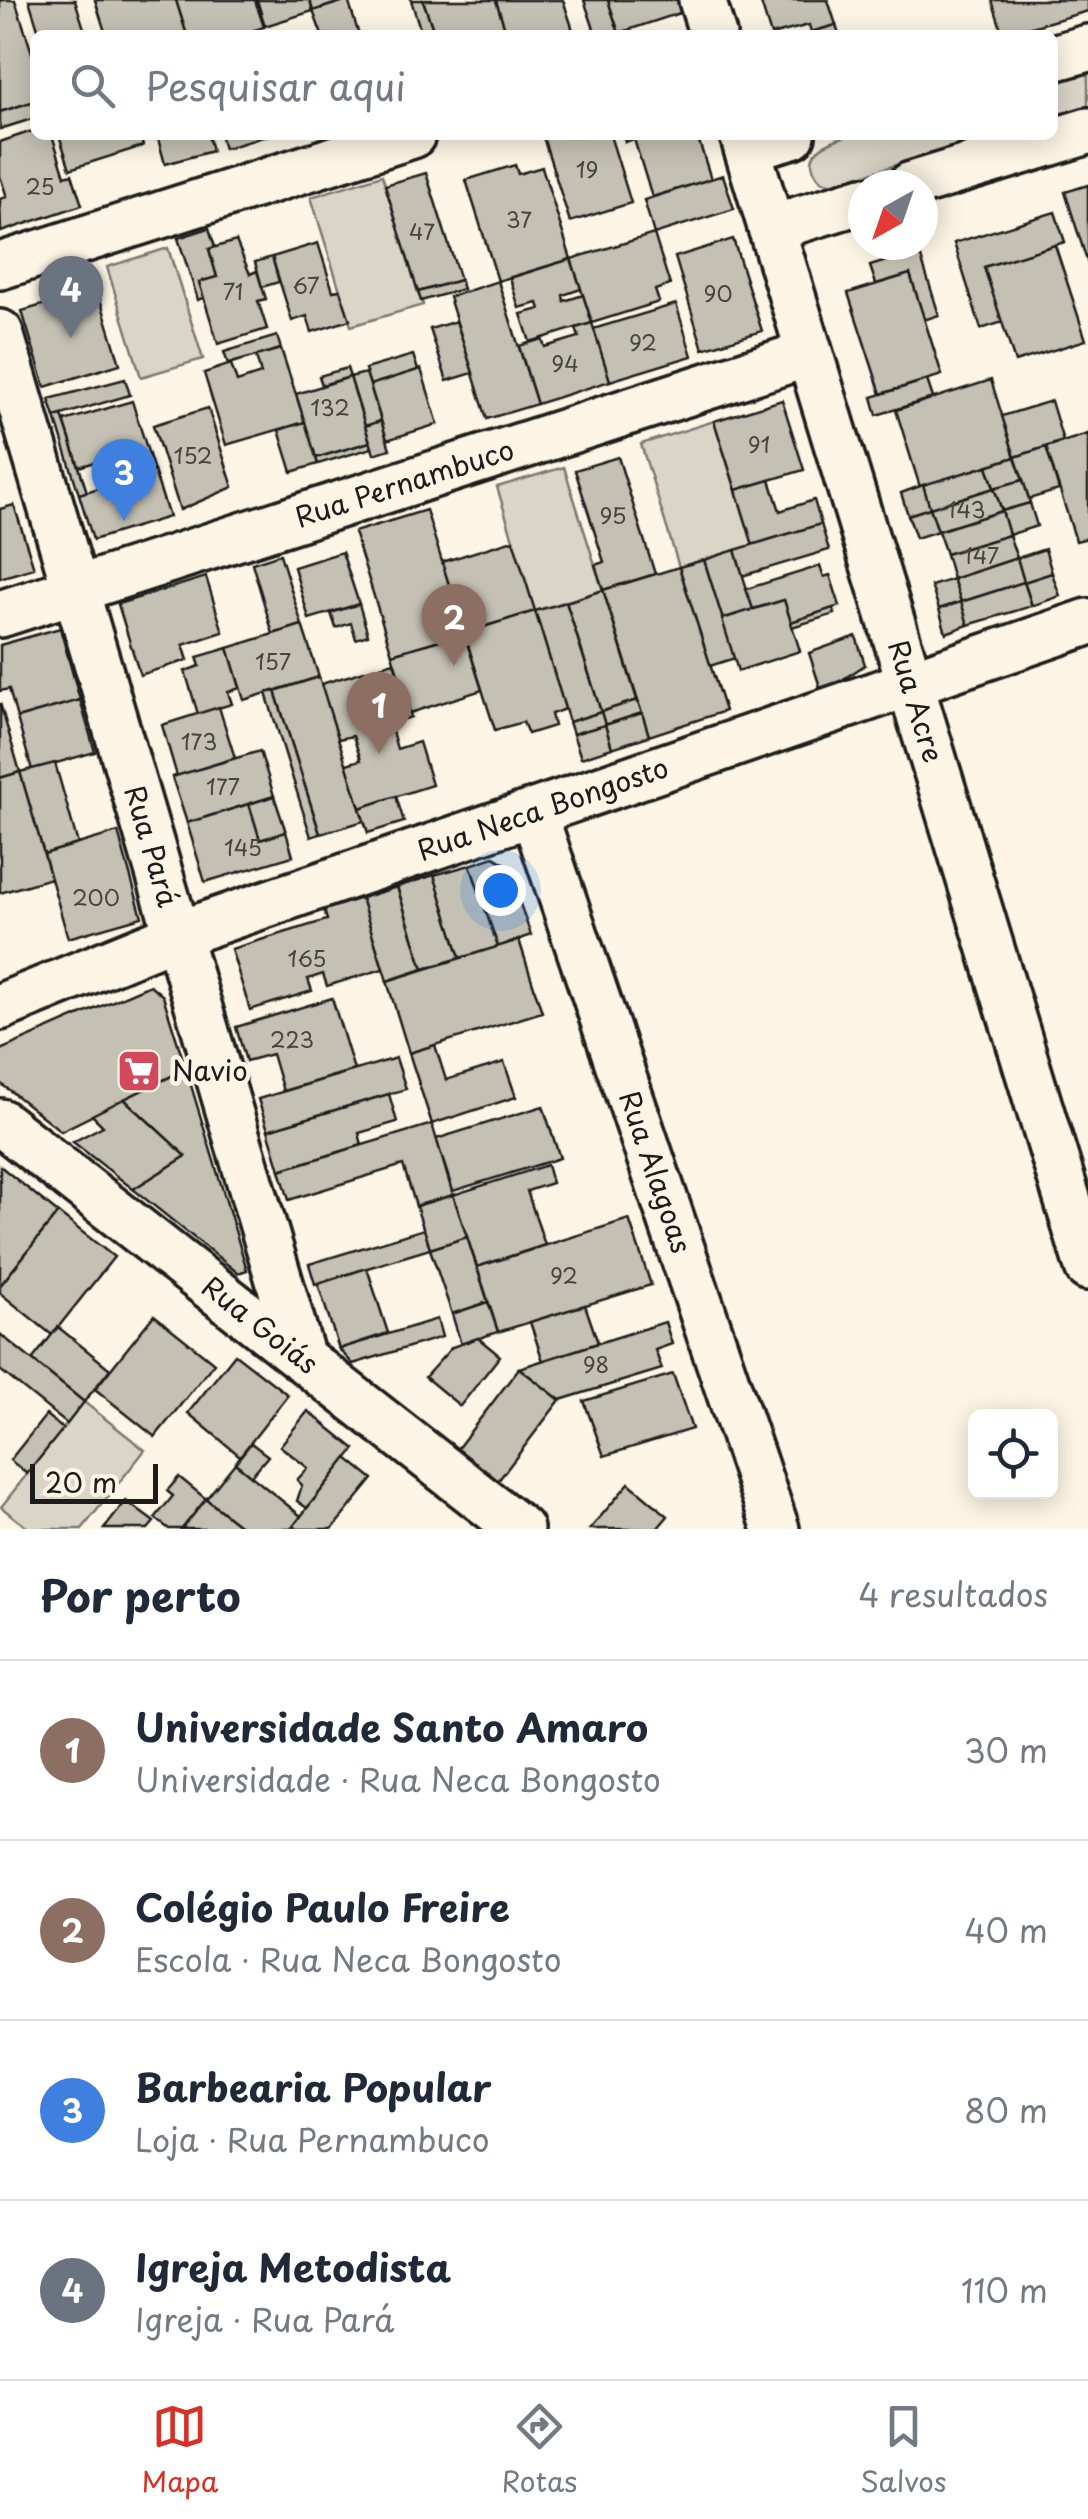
<!DOCTYPE html>
<html lang="pt">
<meta charset="utf-8">
<style>
body{margin:0;font-family:"Playpen Sans",sans-serif;background:#f2f2f3;color:#1f2937}
.controls{position:absolute;right:30px;bottom:30px;display:grid;overflow:hidden;border-radius:15px;box-shadow:0 5px 25px #0003}
.controls button{width:90px;height:90px;display:grid;place-items:center;padding:0;border:0;border-bottom:2px solid #e0e1e3;background:#fff;color:#1f2937;font:50px sans-serif}
.compass{position:absolute;left:848px;top:170px;width:90px;height:90px;border-radius:50%;background:#fff;box-shadow:0 5px 25px #0003;rotate:220deg}
.scale{position:absolute;left:30px;bottom:25px;width:128px;box-sizing:border-box;padding-left:10px;border:5px solid #1c1c1c;border-top:0;font-size:28px;line-height:35px;white-space:nowrap;color:#1c1c1c;-webkit-text-stroke:8px #fcf5e5;paint-order:stroke}
.you{position:absolute;left:500px;top:890px;width:35px;height:35px;margin:-25px;border:8px solid #fff;border-radius:50%;background:#1a73e8;box-shadow:0 0 0 15px #1a73e833}
.badge{display:grid;place-items:center;width:65px;height:65px;border-radius:50%;background:#d93025;color:#fff;font-size:32px;font-weight:700}
.pin{position:absolute;translate:-50% -82px;filter:drop-shadow(0 2px 5px #0008)}
.pin::after{content:'';position:absolute;top:52px;width:35px;height:30px;background:inherit;clip-path:polygon(0 0,100% 0,50% 100%)}
.list{margin:0;padding:0;list-style:none}
h2{display:flex;justify-content:space-between;align-items:center;height:130px;margin:0;padding:0 40px;font-size:42px}
h2 small{font-size:32px;font-weight:400;color:#747a83}
.list li{display:grid;grid-template-columns:65px 1fr auto;gap:30px;align-items:center;box-sizing:border-box;height:180px;padding:0 40px;border-top:2px solid #e0e1e3}
.list b{display:block;font-size:38px;white-space:nowrap}
.list p{margin:0;font-size:32px;white-space:nowrap;color:#747a83}
.list em{font-size:32px;font-style:normal;color:#747a83}
.icon{flex:none;width:55px;height:55px;fill:none;stroke:currentColor;stroke-width:2;stroke-linecap:round;stroke-linejoin:round}
.map{position:relative;flex:none;width:1088px;height:1529px;overflow:hidden}
.search{position:absolute;background:#fff;box-shadow:0 5px 25px #0003;left:30px;right:30px;top:30px;height:110px;display:flex;align-items:center;gap:25px;box-sizing:border-box;padding:0 35px;border-radius:15px;color:#747a83;font-size:38px}
.sheet{height:850px;background:#fff}
nav{display:flex;justify-content:space-around;align-items:center;box-sizing:border-box;height:140px;border-top:2px solid #e0e1e3;background:#fff;font-size:28px;color:#747a83}
nav a{display:grid;justify-items:center;gap:5px}
nav .on{color:#d93025}
.map>svg:first-child{display:block}
.green{fill:#dbd5c8;stroke:#7c7872;stroke-width:2.5}
.building{fill:#c4c0b3;stroke:#1c1c1c;stroke-width:2.5}
.lines{fill:none;stroke-linecap:round;stroke-linejoin:round}
.minor-casing{stroke:#1c1c1c;stroke-width:52}
.minor{stroke:#fcf5e5;stroke-width:45}
.labels{text-anchor:middle;stroke-width:9;stroke-linejoin:round;paint-order:stroke}
.number-label{font-size:22px;fill:#464542}
.street-label{font-size:28px;fill:#1c1c1c;stroke:#fcf5e5}
.poi-label{font-size:28px;fill:#1c1c1c;stroke:#fcf5e5;text-anchor:start}
</style>
<div class="map">
<svg width="1088" height="1529" viewBox="0 0 1088 1529">
<rect width="100%" height="100%" fill="#fcf5e5"/>
<filter id="ink" filterUnits="userSpaceOnUse"><feTurbulence type="fractalNoise" baseFrequency=".01" numOctaves="2"/><feDisplacementMap in="SourceGraphic" scale="20" xChannelSelector="R" yChannelSelector="G"/><feConvolveMatrix kernelMatrix="1 2 1 2 8 2 1 2 1" color-interpolation-filters="sRGB"/></filter>
<g filter="url(#ink)">
<g class="green">
<path d="M1088,63V106L1053,117V73Z"/>
<path d="M850,135H994L835,184L821,181C797,153 826,142 850,135Z"/>
<path d="M382,175L423,305L351,326L311,197Z"/>
<path d="M168,248L203,359L141,377L107,267Z"/>
<path d="M714,421L753,545L679,567L641,444Z"/>
<path d="M564,467L603,590L535,611L497,487Z"/>
<path d="M84,1402L145,1450L82,1529H29L1,1507Z"/>
</g>
<g class="building">
<path d="M0,0H15L35,62V101L0,112Z"/>
<path d="M29,0H75L86,35H40Z"/>
<path d="M95,0H176L187,35H106Z"/>
<path d="M176,0H255L264,27L239,35H187Z"/>
<path d="M257,0H310L313,11L265,26Z"/>
<path d="M310,0H347L313,11Z"/>
<path d="M348,0L359,35H322L313,11Z"/>
<path d="M411,0H423L435,35H422Z"/>
<path d="M423,0H496L507,35H435Z"/>
<path d="M496,0H563L574,33L507,35Z"/>
<path d="M584,0H608L619,33L596,35Z"/>
<path d="M608,0H682L686,11L619,33Z"/>
<path d="M760,0H828L836,25L811,32L809,25L771,35Z"/>
<path d="M992,0H1088V11L1003,35Z"/>
<path d="M836,25L839,35H812L811,32Z"/>
<path d="M35,101V118L0,129V112Z"/>
<path d="M35,130V135H52L65,176L72,174L82,205L1,232L0,199L7,197L0,176V142Z"/>
<path d="M59,135H140L143,146L70,169Z"/>
<path d="M157,135H208L212,151L165,164Z"/>
<path d="M220,135H269L224,149Z"/>
<path d="M610,135L631,203L570,222L543,137Z"/>
<path d="M623,135H697L711,179L652,197L634,139L625,142Z"/>
<path d="M515,165L518,174L542,167L571,259L498,281L466,180Z"/>
<path d="M426,173L460,280L418,292L385,185Z"/>
<path d="M723,175L734,209L654,234L644,200Z"/>
<path d="M1088,185V264L1065,192Z"/>
<path d="M1055,212L1065,242L984,267L1003,322L981,329L954,243Z"/>
<path d="M209,228L215,247L209,249L217,277L199,282L204,297L198,300L178,238Z"/>
<path d="M654,234L670,285L655,290L659,302L592,323L571,259Z"/>
<path d="M733,239L762,331L703,349L675,257Z"/>
<path d="M236,241L250,274L257,271L266,299L258,301L267,329L218,344L199,282L217,277L209,249Z"/>
<path d="M318,243L333,291L340,290L350,320L312,332L307,316L292,321L272,257Z"/>
<path d="M1055,245L1086,340L1015,362L984,267Z"/>
<path d="M919,251L939,315L924,320L910,274L876,284L870,266Z"/>
<path d="M272,257L279,282L262,287L255,262Z"/>
<path d="M571,259L581,289L563,295L564,301L583,295L592,323L530,342L521,314L540,309L538,303L519,308L510,278Z"/>
<path d="M910,274L942,375L881,394L848,293Z"/>
<path d="M460,280L463,289L421,301L418,292Z"/>
<path d="M498,281L537,404L487,419L449,297Z"/>
<path d="M97,289L120,364L45,387L22,311Z"/>
<path d="M676,304L692,356L610,381L593,329Z"/>
<path d="M456,321L473,373L447,381L430,329Z"/>
<path d="M592,323L610,381L537,404L519,346L542,339L545,347L579,337L576,328Z"/>
<path d="M277,336L281,349L228,364L224,352Z"/>
<path d="M281,349L305,422L226,445L204,373L231,364L237,382L261,374L256,356Z"/>
<path d="M413,355L418,370L370,385L365,369Z"/>
<path d="M347,368L350,377L322,385L319,376Z"/>
<path d="M421,369L438,424L387,440L370,385Z"/>
<path d="M366,373L381,421L365,426L350,377Z"/>
<path d="M350,377L370,442L316,458L296,394Z"/>
<path d="M125,379L130,395L55,417L49,399Z"/>
<path d="M927,380L933,398L877,415L872,397Z"/>
<path d="M991,380L1015,457L920,487L896,410Z"/>
<path d="M782,400L804,470L736,490L714,421Z"/>
<path d="M132,401L154,471L139,476L131,451L79,467L64,421Z"/>
<path d="M1051,401L1063,441L1015,457L1002,416Z"/>
<path d="M208,408L233,487L180,510L153,425Z"/>
<path d="M62,415L79,467L87,492L79,494L55,417Z"/>
<path d="M381,421L390,449L374,454L365,426Z"/>
<path d="M305,422L318,464L292,472L279,430Z"/>
<path d="M1088,434V538L1076,541L1046,447Z"/>
<path d="M370,442L372,448L318,464L316,458Z"/>
<path d="M1046,447L1059,490L1029,499L1015,457Z"/>
<path d="M618,457L655,574L603,590L595,565L604,562L575,470Z"/>
<path d="M1015,457L1023,480L994,488L987,466Z"/>
<path d="M987,466L994,488L930,508L923,485Z"/>
<path d="M154,471L169,517L93,540L79,494Z"/>
<path d="M770,480L780,511L814,500L821,524L753,545L736,490Z"/>
<path d="M1023,480L1030,503L1002,511L994,488Z"/>
<path d="M923,485L930,508L908,515L901,493Z"/>
<path d="M994,488L1002,511L938,531L930,508Z"/>
<path d="M1030,503L1037,526L1009,535L1002,511Z"/>
<path d="M14,505L34,568L0,578V509Z"/>
<path d="M930,508L938,531L916,538L908,515Z"/>
<path d="M426,510L464,633L392,654L354,532Z"/>
<path d="M1002,511L1009,535L946,554L938,531Z"/>
<path d="M821,524L829,550L742,576L735,550Z"/>
<path d="M1009,535L1017,558L953,579L946,554Z"/>
<path d="M513,540L535,611L464,633L442,562Z"/>
<path d="M1045,549L1052,573L1024,582L1017,558Z"/>
<path d="M735,550L753,609L722,619L704,560Z"/>
<path d="M342,552L359,604L309,619L294,567Z"/>
<path d="M280,554L302,625L273,634L252,563Z"/>
<path d="M1017,558L1024,582L961,602L953,579Z"/>
<path d="M704,560L735,658L710,666L679,567Z"/>
<path d="M820,566L824,577L830,575L840,606L791,622L784,600L753,609L746,589Z"/>
<path d="M679,567L725,711L649,736L603,590Z"/>
<path d="M1052,573L1060,596L1032,606L1024,582Z"/>
<path d="M206,577L223,632L183,645L188,660L140,675L118,604Z"/>
<path d="M953,579L961,602L939,609L931,586Z"/>
<path d="M1024,582L1032,606L968,625L961,602Z"/>
<path d="M603,590L637,700L601,712L566,602Z"/>
<path d="M784,600L800,651L738,671L722,619Z"/>
<path d="M566,602L601,712L569,722L535,611Z"/>
<path d="M961,602L968,625L946,633L939,609Z"/>
<path d="M359,604L368,635L356,639L351,623L336,628L331,613Z"/>
<path d="M833,608L835,614L792,627L791,622Z"/>
<path d="M535,611L565,709L551,714L554,726L528,734L523,722L495,730L464,633Z"/>
<path d="M302,625L319,677L244,700L228,648Z"/>
<path d="M60,628L80,700L17,718L9,689L0,691V645Z"/>
<path d="M464,633L482,690L410,713L392,654Z"/>
<path d="M856,636L865,665L822,693L809,653Z"/>
<path d="M228,648L240,688L228,692L232,704L198,714L185,671L200,666L197,657Z"/>
<path d="M394,662L411,717L390,724L397,749L419,742L432,785L360,808L346,764L361,760L353,736L338,739L321,684Z"/>
<path d="M319,677L364,821L320,834L275,691Z"/>
<path d="M275,691L320,834L311,837L266,693Z"/>
<path d="M80,700L95,752L32,770L17,718Z"/>
<path d="M637,700L642,713L605,725L601,712Z"/>
<path d="M0,703L20,772L0,778Z"/>
<path d="M219,707L235,758L177,776L162,725Z"/>
<path d="M601,712L605,725L573,734L569,722Z"/>
<path d="M642,713L649,736L612,748L605,725Z"/>
<path d="M605,725L612,748L581,758L573,734Z"/>
<path d="M260,751L274,796L187,823L172,777Z"/>
<path d="M55,763L78,844L44,854L20,772Z"/>
<path d="M20,772L51,878L0,893V778Z"/>
<path d="M274,796L286,832L260,840L249,804Z"/>
<path d="M396,796L404,822L368,833L360,808Z"/>
<path d="M249,804L260,840L286,832L293,856L205,882L187,823Z"/>
<path d="M118,832L142,917L68,938L44,854Z"/>
<path d="M494,857L506,864L531,935L498,947L470,865Z"/>
<path d="M470,865L498,947L460,958L434,875Z"/>
<path d="M434,875L460,958L423,969L397,887Z"/>
<path d="M397,887L423,969L387,981L361,898Z"/>
<path d="M361,898L383,969L327,986L323,974L308,979L312,991L250,1010L231,949L327,920L324,910Z"/>
<path d="M519,940L542,1012L409,1053L387,981Z"/>
<path d="M150,985L163,996L186,1069L61,1131L0,1083V1050Z"/>
<path d="M332,998L354,1070L283,1091L272,1054L246,1061L236,1027Z"/>
<path d="M435,1045L446,1080L504,1062L516,1097L432,1124L409,1053Z"/>
<path d="M396,1058L406,1089L268,1130L258,1099Z"/>
<path d="M186,1069L247,1270L238,1273L133,1189L186,1156L124,1099Z"/>
<path d="M389,1094L397,1122L359,1133L362,1145L280,1170L268,1130Z"/>
<path d="M124,1099L186,1156L133,1189L73,1142L103,1126L92,1115Z"/>
<path d="M543,1106L560,1158L453,1191L436,1139Z"/>
<path d="M432,1124L453,1195L416,1206L403,1165L289,1200L280,1170Z"/>
<path d="M547,1165L552,1183L527,1191L545,1245L477,1267L453,1195Z"/>
<path d="M0,1166L58,1213L0,1286Z"/>
<path d="M453,1195L467,1237L430,1249L416,1206Z"/>
<path d="M58,1213L114,1257L52,1335L0,1293V1286Z"/>
<path d="M629,1219L651,1285L498,1332L477,1267Z"/>
<path d="M424,1229L430,1249L315,1284L309,1264Z"/>
<path d="M467,1237L488,1302L452,1314L430,1249Z"/>
<path d="M367,1268L388,1333L339,1349L318,1284Z"/>
<path d="M488,1302L498,1332L461,1344L452,1314Z"/>
<path d="M585,1305L598,1343L543,1361L530,1322Z"/>
<path d="M154,1315L214,1363L155,1437L95,1389Z"/>
<path d="M437,1319L442,1337L353,1364L339,1349Z"/>
<path d="M665,1322L672,1344L655,1350L662,1369L560,1400L519,1368Z"/>
<path d="M58,1327L110,1369L84,1402L32,1360Z"/>
<path d="M0,1334L84,1402L67,1424L0,1370Z"/>
<path d="M478,1338L500,1356L460,1406L425,1377L452,1347Z"/>
<path d="M235,1354L288,1395L240,1456L188,1413Z"/>
<path d="M519,1368L560,1400L498,1481L457,1449Z"/>
<path d="M673,1374L692,1429L604,1456L584,1401Z"/>
<path d="M308,1411L355,1449L307,1508L297,1501L302,1485L297,1480L308,1468L280,1446Z"/>
<path d="M46,1415L63,1429L27,1474L10,1460Z"/>
<path d="M251,1443L268,1456L251,1476L235,1463Z"/>
<path d="M347,1458L373,1479L332,1529H297L293,1526Z"/>
<path d="M235,1463L301,1516L291,1529H244L206,1499Z"/>
<path d="M179,1477L206,1499L182,1529H169L155,1518L173,1496L167,1491Z"/>
<path d="M629,1483L668,1516L657,1529H590Z"/>
<path d="M206,1499L244,1529H182Z"/>
<path d="M126,1501L154,1522L148,1529H104Z"/>
</g>
<g class="lines">
<defs>
<g id="minor">
<path d="M702,0L713,35"/>
<path d="M1053,58L1088,48"/>
<path id="s1" d="M743,135L1088,1267"/>
<path d="M747,148L792,135"/>
<path d="M911,185L1088,131"/>
<path d="M771,228L863,200"/>
<path d="M0,266L412,135"/>
<path id="s2" d="M0,333L302,1358"/>
<path id="s3" d="M0,614L807,354"/>
<path id="s4" d="M534,814L776,1529"/>
<path id="s5" d="M0,1007L179,934L1088,622"/>
<path id="s6" d="M0,1122L520,1529"/>
</g>
</defs>
<use href="#minor" class="minor-casing"/>
<use href="#minor" class="minor"/>
</g>
</g>
<defs>
<symbol id="supermarket-square" viewBox="-11 -11 22 22"><rect x="-9" y="-9" width="18" height="18" rx="4" fill="#d1495b" stroke="#fcf5e5"/><path d="M-6-5.5h2.5l.6 2H6L4.5 2H-2.5L-4.4-4H-6ZM-1.5 3.2a1.3 1.3 0 1 0 .1 0ZM3 3.2a1.3 1.3 0 1 0 .1 0Z" fill="#fff"/></symbol>
</defs>
<g fill-rule="evenodd">
<use href="#supermarket-square" x="114" y="1046" width="50" height="50"/>
</g>
<g class="labels">
<g class="number-label">
<text x="587" y="178">19</text>
<text x="40" y="195">25</text>
<text x="519" y="228">37</text>
<text x="422" y="240">47</text>
<text x="306" y="294">67</text>
<text x="233" y="300">71</text>
<text x="718" y="302">90</text>
<text x="643" y="351">92</text>
<text x="565" y="372">94</text>
<text x="330" y="416">132</text>
<text x="759" y="453">91</text>
<text x="193" y="464">152</text>
<text x="966" y="518">143</text>
<text x="613" y="524">95</text>
<text x="981" y="564">147</text>
<text x="273" y="670">157</text>
<text x="199" y="750">173</text>
<text x="223" y="795">177</text>
<text x="243" y="856">145</text>
<text x="96" y="906">200</text>
<text x="307" y="967">165</text>
<text x="292" y="1048">223</text>
<text x="564" y="1284">92</text>
<text x="596" y="1373">98</text>
</g>
<g class="street-label">
<text dy="10" stroke="none"><textPath href="#s3" startOffset="425">Rua Pernambuco</textPath></text>
<text dy="10" stroke="none"><textPath href="#s1" startOffset="592">Rua Acre</textPath></text>
<text dy="10" stroke="none"><textPath href="#s5" startOffset="578">Rua Neca Bongosto</textPath></text>
<text dy="10" stroke="none"><textPath href="#s2" startOffset="535">Rua Pará</textPath></text>
<text dy="10" stroke="none"><textPath href="#s4" startOffset="378">Rua Alagoas</textPath></text>
<text dy="10" stroke="none"><textPath href="#s6" startOffset="330">Rua Goiás</textPath></text>
</g>
<g class="poi-label">
<text x="172" y="1081">Navio</text>
</g>
</g>
</svg>
<div class="controls">
<button><svg class="icon" aria-label="locate" viewBox="0 0 24 24"><circle cx="12" cy="12" r="6"/><path d="M12 2v4M12 18v4M2 12h4M18 12h4"/></svg></button>
</div>
<svg class="compass" viewBox="-18 -18 36 36"><path d="M0-13l5 13h-10z" fill="#e53935"/><path d="M0 13l5-13h-10z" fill="#747a83"/></svg>
<div class="scale">20 m</div>
<div class="you"></div>
<div class="pin badge" style="left:379px;top:754px;background:#8d6e63">1</div>
<div class="pin badge" style="left:454px;top:666px;background:#8d6e63">2</div>
<div class="pin badge" style="left:124px;top:521px;background:#3f7fe0">3</div>
<div class="pin badge" style="left:71px;top:338px;background:#6b7280">4</div>
<div class="search"><svg class="icon" aria-label="search" viewBox="0 0 24 24"><circle cx="10" cy="10" r="6"/><path d="M15 15l6 6"/></svg>Pesquisar aqui</div>
</div>
<section class="sheet">
<h2>Por perto<small>4 resultados</small></h2>
<ul class="list">
<li><span class="badge" style="background:#8d6e63">1</span><div><b>Universidade Santo Amaro</b><p>Universidade · Rua Neca Bongosto</p></div><em>30 m</em></li>
<li><span class="badge" style="background:#8d6e63">2</span><div><b>Colégio Paulo Freire</b><p>Escola · Rua Neca Bongosto</p></div><em>40 m</em></li>
<li><span class="badge" style="background:#3f7fe0">3</span><div><b>Barbearia Popular</b><p>Loja · Rua Pernambuco</p></div><em>80 m</em></li>
<li><span class="badge" style="background:#6b7280">4</span><div><b>Igreja Metodista</b><p>Igreja · Rua Pará</p></div><em>110 m</em></li>
</ul>
</section>
<nav>
<a class="on"><svg class="icon" aria-label="map" viewBox="0 0 24 24"><path d="M3 6l6-2 6 2 6-2v14l-6 2-6-2-6 2zM9 4v14M15 6v14"/></svg>Mapa</a>
<a><svg class="icon" aria-label="directions" viewBox="0 0 24 24"><path d="M12 3l9 9-9 9-9-9zM9 14v-3h6M13 9l2 2-2 2"/></svg>Rotas</a>
<a><svg class="icon" aria-label="saved" viewBox="0 0 24 24"><path d="M7 4h10v16l-5-4-5 4z"/></svg>Salvos</a>
</nav>
